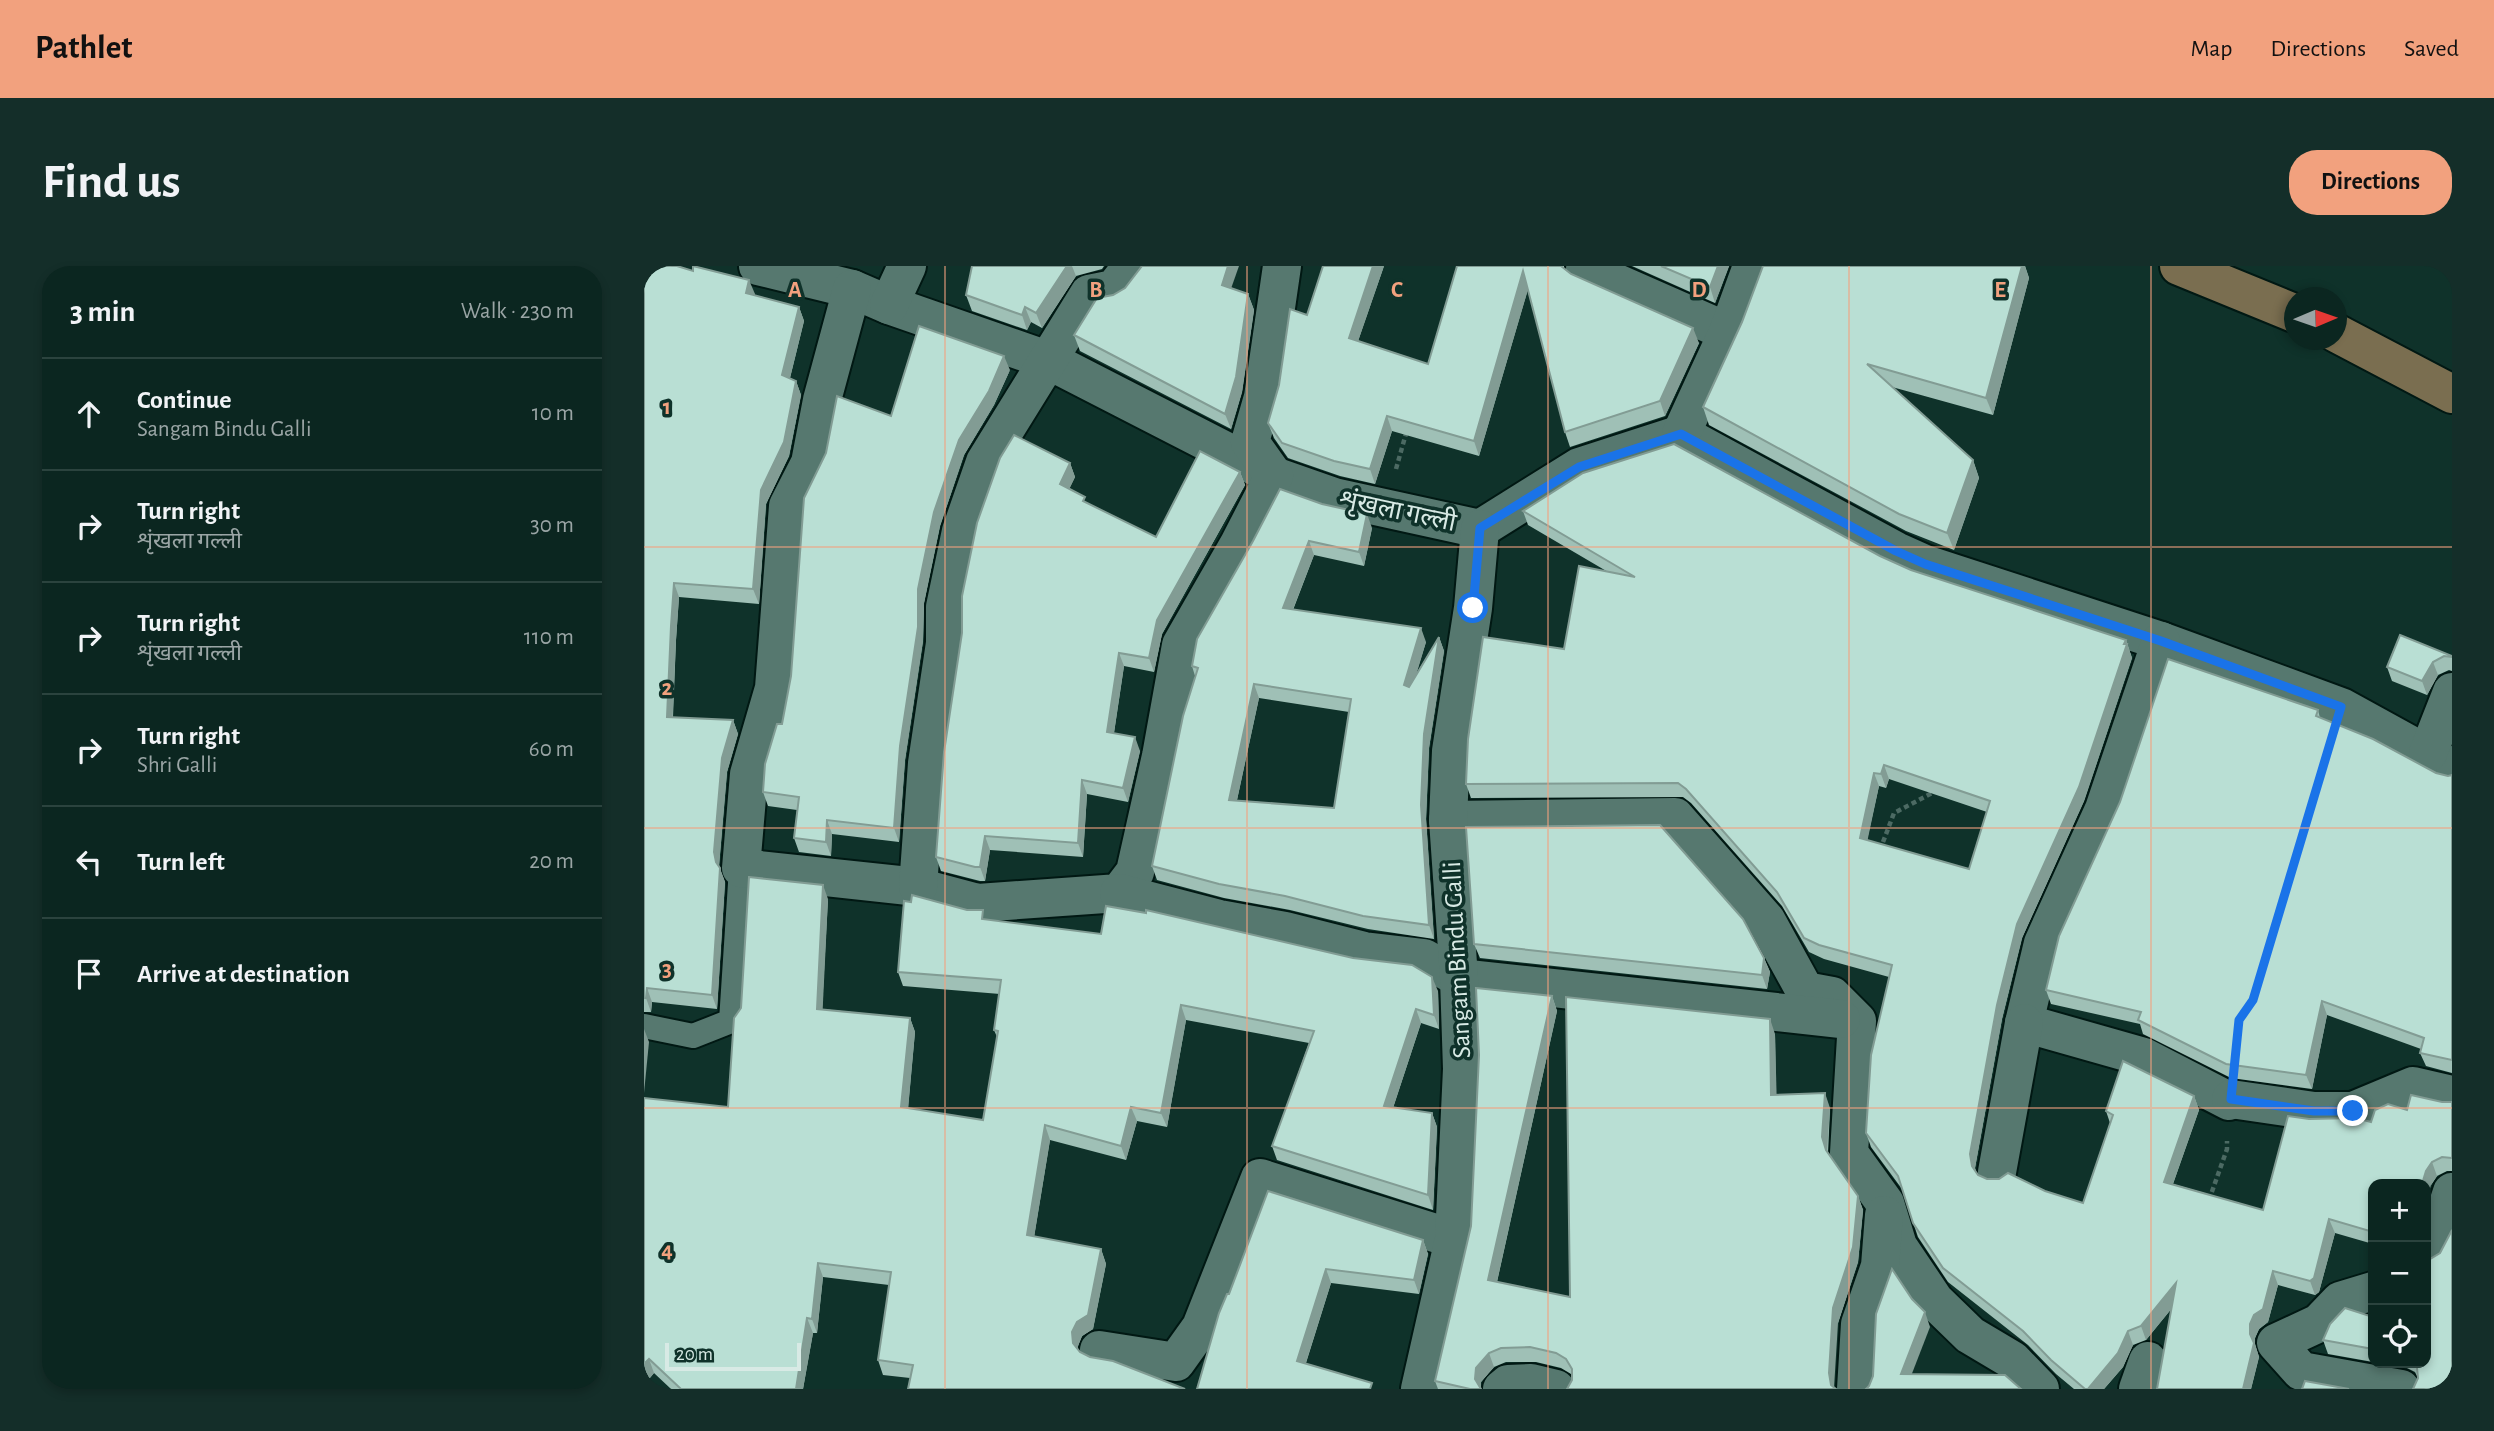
<!DOCTYPE html>
<meta charset="utf-8">
<style>
body{margin:0;font-family:"Alegreya Sans","Noto Sans Devanagari",sans-serif;background:#142e29;color:#f1f3f6}
.controls{position:absolute;right:21px;bottom:21px;display:grid;overflow:hidden;border-radius:14px;box-shadow:0 4px 10px #0003}
.controls button{width:63px;height:63px;display:grid;place-items:center;padding:0;border:0;border-bottom:2px solid #2b433e;background:#0b2620;color:#f1f3f6;font:35px sans-serif}
.compass{position:absolute;left:1640px;top:21px;width:63px;height:63px;border-radius:50%;background:#0b2620;box-shadow:0 4px 10px #0003;rotate:88deg}
.scale{position:absolute;left:21px;bottom:18px;width:136px;box-sizing:border-box;padding-left:7px;border:4px solid #d8eae5;border-top:0;font-size:19px;line-height:24px;white-space:nowrap;color:#d8eae5;-webkit-text-stroke:5px #0f322a;paint-order:stroke}
.stop{position:absolute;width:21px;height:21px;margin:-16px;border:5px solid #1a73e8;border-radius:50%;background:#fff}
.stop.end{background:#1a73e8;border-color:#fff;box-shadow:0 2px 7px #0008}
.list{margin:0;padding:0;list-style:none}
h2{display:flex;justify-content:space-between;align-items:center;height:91px;margin:0;padding:0 28px;font-size:30px}
h2 small{font-size:23px;font-weight:400;color:#9aa5a5}
.list li{display:grid;grid-template-columns:46px 1fr auto;gap:21px;align-items:center;box-sizing:border-box;height:112px;padding:0 28px;border-top:2px solid #2b433e}
.list b{display:block;font-size:26px;white-space:nowrap}
.list p{margin:0;font-size:23px;white-space:nowrap;color:#9aa5a5}
.list em{font-size:23px;font-style:normal;color:#9aa5a5}
.icon{flex:none;width:38px;height:38px;fill:none;stroke:currentColor;stroke-width:2;stroke-linecap:round;stroke-linejoin:round}
.map{position:relative;flex:none;width:1808px;height:1123px;overflow:hidden;border-radius:28px}
header{display:flex;align-items:center;gap:42px;box-sizing:border-box;height:98px;padding:0 35px;background:#f2a17e;color:#111}
header strong{font-size:33px}
nav{display:flex;gap:38px;margin-inline-start:auto;font-size:24px}
.intro{display:flex;align-items:center;justify-content:space-between;box-sizing:border-box;height:168px;padding:0 42px}
h1{margin:0;font-size:49px}
.button{padding:18px 32px;border-radius:28px;background:#f2a17e;color:#111;font-size:24px;font-weight:700}
main{display:flex;gap:42px;padding:0 42px}
aside{flex:1;background:#0b2620;border-radius:28px;box-shadow:0 4px 10px #0003}
.map>svg:first-child{display:block}
.lines{fill:none;stroke-linecap:round;stroke-linejoin:round}
.lane-casing{stroke:#011813;stroke-width:28}
.street-casing{stroke:#011813;stroke-width:42}
.secondary-casing{stroke:#011813;stroke-width:42}
.path{stroke:#4c6a63;stroke-width:4.5;stroke-dasharray:5 3.5;stroke-linecap:butt}
.lane{stroke:#56786f;stroke-width:24}
.street{stroke:#56786f;stroke-width:38}
.secondary{stroke:#7a6e50;stroke-width:38}
.wall{fill:#9fc0b6;fill-rule:evenodd}
.shaded-wall{fill:#829c94}
.building{fill:#b9dfd4;stroke:#829c94;stroke-width:2;fill-rule:evenodd}
.route{stroke:#1a73e8;stroke-width:9}
.grid{fill:none;stroke:#f2a17e;stroke-width:2;stroke-opacity:0.55}
.labels{text-anchor:middle;stroke-width:7;stroke-linejoin:round;paint-order:stroke}
.street-label{font-size:26px;fill:#d8eae5;stroke:#0f322a}
.grid-label{font-size:23px;text-anchor:middle;font-weight:bold;fill:#f2a17e;stroke:#0f322a;stroke-width:7;stroke-linejoin:round;paint-order:stroke}
</style>
<header>
<strong>Pathlet</strong>
<nav><a>Map</a><a>Directions</a><a>Saved</a></nav>
</header>
<div class="intro"><h1>Find us</h1><a class="button">Directions</a></div>
<main>
<aside>
<h2>3 min<small>Walk · 230 m</small></h2>
<ul class="list">
<li><svg class="icon" aria-label="ahead" viewBox="0 0 24 24"><path d="M12 20V5M6 11l6-6 6 6"/></svg><div><b>Continue</b><p>Sangam Bindu Galli</p></div><em>10 m</em></li>
<li><svg class="icon" aria-label="right" viewBox="0 0 24 24"><path d="M7 20v-9h11M14 6l5 5-5 5"/></svg><div><b>Turn right</b><p>शृंखला गल्ली</p></div><em>30 m</em></li>
<li><svg class="icon" aria-label="right" viewBox="0 0 24 24"><path d="M7 20v-9h11M14 6l5 5-5 5"/></svg><div><b>Turn right</b><p>शृंखला गल्ली</p></div><em>110 m</em></li>
<li><svg class="icon" aria-label="right" viewBox="0 0 24 24"><path d="M7 20v-9h11M14 6l5 5-5 5"/></svg><div><b>Turn right</b><p>Shri Galli</p></div><em>60 m</em></li>
<li><svg class="icon" aria-label="left" viewBox="0 0 24 24"><path d="M17 20v-9H6M10 6l-5 5 5 5"/></svg><div><b>Turn left</b></div><em>20 m</em></li>
<li><svg class="icon" aria-label="arrive" viewBox="0 0 24 24"><path d="M6 21V4h12l-3 4 3 4H6"/></svg><div><b>Arrive at destination</b></div></li>
</ul>
</aside>
<div class="map">
<svg width="1808" height="1123" viewBox="0 0 1808 1123">
<rect width="100%" height="100%" fill="#0f322a"/>
<g class="lines">
<defs>
<path id="lane" d="M0,760L49,770L87,755L97,602"/>
<g id="street">
<path d="M114,0L208,23L245,39L406,95L630,210L690,231L836,263L935,201L1037,168L1252,285L1281,298L1517,375L1697,441L1808,502"/>
<path d="M941,3L1084,66"/>
<path d="M208,23L178,134L166,197L144,240L130,422L105,508L97,602L274,621L334,637L475,627L491,606L517,490L537,379L595,278L630,210L606,176L619,131L638,0"/>
<path d="M245,39L263,0"/>
<path d="M1037,168L1084,66L1108,0"/>
<path d="M1517,375L1460,543L1399,677L1380,757L1500,791L1585,835"/>
<path d="M1784,487L1808,426"/>
<path d="M804,554L1031,551L1122,654L1161,725L1188,730L1213,755L1205,887L1241,937L1254,980L1291,1035L1326,1069L1368,1094L1396,1123"/>
<path d="M274,621L283,497L301,377V341L317,265L341,196L445,28L470,23L488,0"/>
<path d="M475,627L575,653L641,665L720,685L780,692L815,712L1197,753"/>
<path d="M1587,833L1670,845H1709L1769,820L1808,829"/>
<path d="M1353,906L1380,757"/>
<path d="M1782,989L1794,968L1808,926"/>
<path d="M1729,1025L1696,1035L1675,1057L1632,1077L1657,1105L1757,1123"/>
<path d="M455,1084L532,1096L557,1061L616,912L810,973"/>
<path d="M776,1123L810,973L818,803L815,712L804,554L807,485L829,342L836,263"/>
<path d="M858,1123L864,1118L887,1117L912,1123"/>
<path d="M1212,1123L1216,1058L1236,1000L1240,949"/>
<path d="M1494,1123L1504,1095"/>
</g>
<g id="secondary">
<path d="M1535,0L1650,47"/>
<path d="M1692,67L1808,128"/>
</g>
</defs>
<use href="#lane" class="lane-casing"/>
<use href="#street" class="street-casing"/>
<use href="#secondary" class="secondary-casing"/>
<g class="path">
<path d="M752,203L763,164"/>
<path d="M1236,584L1250,547L1292,525"/>
<path d="M1565,934L1583,883V875"/>
</g>
<use href="#lane" class="lane"/>
<use href="#street" class="street"/>
<use href="#secondary" class="secondary"/>
</g>
<g class="wall">
<path d="M0,0L49,5L111,28L110,29L155,41L160,55L146,112L152,115L157,129L145,190L122,238L115,338L35,331L32,374L29,451L89,454L94,468L83,506L75,600L81,616L73,743L8,736L7,746H0Z"/>
<path d="M328,0H460L458,3L432,10L398,62L387,56L383,64L328,45L322,29Z"/>
<path d="M740,0L714,75L784,98L813,0H920V2L927,8L1055,77L1021,150L926,181L921,166L884,23L835,190L748,165L731,218L696,210L644,192L630,172L624,157L663,49Z"/>
<path d="M988,0H1085L1071,37Z"/>
<path d="M1119,0H1381L1385,12L1349,149L1248,121L1329,194L1335,212L1310,284L1262,265L1065,159L1059,141L1098,56Z"/>
<path d="M481,22H587L604,28L610,44L598,126L587,163L436,85L430,69L469,29Z"/>
<path d="M366,104L350,139L320,189L296,260L280,337L279,375L261,494L255,576L188,568L187,590L155,586L150,572L153,544L124,540L119,526L138,458Z"/>
<path d="M426,197L431,211L425,223L444,238L512,271L596,206L601,219L518,368L510,406L480,400L470,467L496,485L484,536L443,528L439,591L346,584L341,615H336L297,605L292,591Z"/>
<path d="M879,245L1236,290L1267,304L1482,374L1488,392L1440,535L1378,672L1358,753L1331,902L1332,906L1334,909L1343,913L1401,925L1439,937L1466,857L1462,845L1550,830L1555,844L1529,918L1619,944L1665,853L1727,856L1763,844L1798,836H1808V905H1803L1793,910L1787,919L1729,918V978L1691,967L1675,1026L1671,1029L1634,1019L1624,1056L1615,1063L1611,1072V1078L1615,1091L1607,1123H1513L1528,1042L1502,1074L1489,1079L1479,1101L1460,1123H1430L1412,1108L1384,1079L1304,1016L1274,971L1258,923L1227,881L1222,867L1245,711L1180,693L1165,686L1138,640L1047,537L1039,531L827,532L822,518L920,383L964,306L884,259ZM1245,513L1343,546L1325,603L1223,574L1235,520L1242,522Z"/>
<path d="M728,262L720,300L670,289L649,344L782,376L772,408L795,371L800,385L785,482L782,553L790,673L724,663L646,644L580,632L513,614L508,600L551,410L548,400L609,275ZM615,432L705,446L690,542L593,534Z"/>
<path d="M1756,369L1808,390V405L1805,404L1794,409L1783,429L1748,415L1743,401Z"/>
<path d="M1674,444L1676,452L1792,507L1804,510L1808,509V807L1782,800L1776,787L1777,783L1683,749L1668,823L1587,812L1499,768L1496,758L1407,738L1402,724Z"/>
<path d="M184,633L178,743L266,752L271,766L264,842L339,854L353,771L350,764L356,728L259,720L254,706L343,654L794,725L795,763L777,757L749,842L788,847L793,861L789,944L633,894L628,880L665,777L542,754L523,861L493,855L482,894L406,874L390,971L457,983L462,998L449,1063L438,1070L434,1080L266,1112L239,1109L234,1094L245,1019L179,1011L173,1067H169L159,1123H27L10,1107L0,1119V832L84,841Z"/>
<path d="M830,678L1120,692L1126,706L1123,723L836,692Z"/>
<path d="M908,730L913,745L853,1016L926,1031L1131,768L1132,829L1186,842L1184,887L1214,930L1219,944L1214,996L1194,1057L928,1114L927,1108L917,1102L892,1096H862L850,1101L837,1116V1123H794L791,1115Z"/>
<path d="M1808,964V1123H1769L1774,1112L1771,1106L1761,1101L1735,1097H1782V998L1783,995L1796,987Z"/>
<path d="M779,974L784,988L775,1028L687,1017L662,1097L553,1123L585,1028Z"/>
<path d="M1729,1051V1096L1684,1088L1679,1074Z"/>
</g>
<g class="shaded-wall">
<path d="M423,0H428L432,10L398,62L392,47Z"/>
<path d="M584,0H595L583,34L578,19Z"/>
<path d="M729,0H740L710,87L705,72Z"/>
<path d="M1074,0H1085L1071,37L1066,21Z"/>
<path d="M1378,0H1381L1385,12L1349,149L1342,132Z"/>
<path d="M879,5L885,20L835,190L830,175Z"/>
<path d="M105,14L111,28L107,41L102,27Z"/>
<path d="M604,28L610,44L598,126L587,163L581,148Z"/>
<path d="M155,41L160,55L143,124L138,109Z"/>
<path d="M381,41L387,56L383,64L378,49Z"/>
<path d="M1049,62L1055,77L1021,150L1016,135Z"/>
<path d="M360,90L366,104L350,139L320,189L296,260L280,337L279,375L261,494L255,576L250,562L256,480L274,323L290,246L315,174Z"/>
<path d="M152,115L157,129L145,190L122,238L115,338L109,323L117,224Z"/>
<path d="M743,150L748,165L731,218L726,203Z"/>
<path d="M1329,194L1335,212L1310,284L1303,267Z"/>
<path d="M426,197L431,211L421,232L416,218Z"/>
<path d="M596,206L601,219L518,368L510,406L505,392L513,354Z"/>
<path d="M723,248L728,262L720,300L715,286Z"/>
<path d="M665,275L670,289L644,356L639,342Z"/>
<path d="M30,317L35,331L32,374L28,465L23,451L27,360Z"/>
<path d="M777,362L782,376L765,433L760,419Z"/>
<path d="M795,371L800,385L785,482L782,553L790,673L785,659L777,539L780,468Z"/>
<path d="M1482,374L1488,392L1440,535L1378,672L1358,753L1331,902L1333,914L1328,900L1326,888L1353,739L1373,658Z"/>
<path d="M475,387L480,400L468,480L463,466Z"/>
<path d="M1789,396L1794,409L1783,429L1778,415Z"/>
<path d="M610,418L615,432L590,548L585,534Z"/>
<path d="M89,454L94,468L83,506L75,600L81,616L73,743L68,729L72,596L70,586L78,492Z"/>
<path d="M491,471L496,485L484,536L479,522Z"/>
<path d="M1240,499L1245,513L1242,522L1237,508Z"/>
<path d="M1230,507L1235,520L1221,586L1216,572Z"/>
<path d="M438,514L443,528L439,591L434,577Z"/>
<path d="M183,554L188,568L187,590L182,576Z"/>
<path d="M341,570L346,584L341,615L336,601Z"/>
<path d="M179,619L184,633L178,757L173,743Z"/>
<path d="M1120,692L1126,706L1123,723L1118,709Z"/>
<path d="M788,711L794,725L795,763L790,749Z"/>
<path d="M3,722L8,736L7,746L2,732Z"/>
<path d="M908,730L913,745L850,1029L844,1014Z"/>
<path d="M1678,735L1683,749L1668,823L1662,809Z"/>
<path d="M537,739L542,754L523,861L517,847Z"/>
<path d="M772,743L777,757L745,854L740,840Z"/>
<path d="M266,752L271,766L263,855L257,841Z"/>
<path d="M1126,753L1131,768L1133,844L1127,829Z"/>
<path d="M0,763L5,776L0,827Z"/>
<path d="M1181,827L1186,842L1183,886L1187,899L1178,871Z"/>
<path d="M1550,830L1555,844L1525,929L1520,916Z"/>
<path d="M487,841L493,855L482,894L477,880Z"/>
<path d="M788,847L793,861L789,944L784,929Z"/>
<path d="M401,859L406,874L388,984L383,969Z"/>
<path d="M1788,896L1793,910L1787,919L1782,936V918H1778L1782,905Z"/>
<path d="M1214,930L1219,944L1214,996L1194,1057L1190,1122L1187,1119L1185,1107L1189,1042Z"/>
<path d="M1685,953L1691,967L1675,1026L1671,1029L1666,1015Z"/>
<path d="M779,974L784,988L775,1028L770,1014Z"/>
<path d="M457,983L462,998L449,1063L438,1070L434,1080V1091L429,1077L428,1066Z"/>
<path d="M174,997L179,1011L173,1067L168,1053Z"/>
<path d="M682,1003L687,1017L658,1109L653,1095Z"/>
<path d="M1629,1005L1634,1019L1624,1056L1615,1063L1611,1072V1078L1615,1091L1607,1123H1599L1606,1058Z"/>
<path d="M1532,1017L1537,1031L1502,1074L1497,1060Z"/>
<path d="M1281,1046L1286,1061L1262,1123L1257,1108Z"/>
<path d="M163,1052L169,1067L159,1123H152Z"/>
<path d="M1484,1065L1489,1079L1479,1101L1460,1123H1444Z"/>
<path d="M845,1087L850,1101L837,1116V1123H835L831,1113L832,1102Z"/>
<path d="M5,1093L10,1107L0,1119V1098Z"/>
</g>
<g class="building">
<path d="M0,0H33L49,5V0L105,14L102,27L155,41L138,109L152,115L140,176L117,224L109,323L30,317L27,360L23,451L89,454L78,492L70,586L72,596L76,602L68,729L3,722L2,732H0Z"/>
<path d="M328,0H423L392,47L381,41L378,49L322,29Z"/>
<path d="M498,0H584L578,19L604,28L592,111L581,148L430,69L453,32L469,29L481,22Z"/>
<path d="M679,0H729L705,72L784,98L813,0H917L927,8L1049,62L1016,135L921,166L879,5L830,175L743,150L726,203L690,195L638,177L624,157L635,119L646,43L663,49Z"/>
<path d="M1017,0H1074L1066,21Z"/>
<path d="M1119,0H1378L1342,132L1223,98L1329,194L1303,267L1255,248L1059,141L1098,56Z"/>
<path d="M275,60L360,90L345,125L315,174L290,246L274,323V361L256,480L250,562L183,554L182,576L150,572L155,531L119,526L121,498L133,458H138L147,410L160,232L182,187L193,130L247,150Z"/>
<path d="M370,169L426,197L416,218L441,231L439,235L512,271L556,185L596,206L513,354L505,392L475,387L463,466L491,471L479,522L438,514L434,577L341,570L336,601H331L292,591L300,486L318,367V330L333,257L356,192Z"/>
<path d="M1030,178L1236,290L1267,304L1482,374L1480,378H1483L1435,521L1373,658L1353,739L1326,888L1328,900L1334,909L1343,913H1355L1364,907L1401,925L1439,937L1469,849L1462,845L1479,795L1550,830L1520,916L1619,944L1644,850L1665,853L1712,852L1727,856L1731,844L1744,838L1763,844L1767,829L1798,836H1808V892L1798,891L1788,896L1782,905L1778,918H1729V966L1685,953L1670,1012L1666,1015L1629,1005L1619,1043L1610,1049L1606,1058V1068L1610,1077L1599,1123H1513L1532,1017L1497,1060L1484,1065L1474,1087L1444,1123H1441L1407,1094L1379,1065L1299,1002L1269,957L1254,910L1222,867L1227,789L1248,699L1175,679L1160,672L1133,626L1042,523L1034,517L822,518L824,473L839,371L920,383L935,300L991,311L879,245L939,207ZM1240,499L1346,535L1325,603L1216,572L1230,507L1237,508Z"/>
<path d="M636,223L678,238L723,248L715,286L665,275L639,342L777,362L760,419L765,421L795,371L780,468L777,539L785,659L719,650L641,630L575,618L508,600L539,450L554,402L548,400L553,373L609,275ZM610,418L707,433L690,542L585,534Z"/>
<path d="M1756,369L1808,390V391L1800,390L1789,396L1778,415L1743,401Z"/>
<path d="M1524,393L1674,444L1672,450L1729,473L1792,507L1804,510L1808,509V794L1776,787L1780,772L1678,735L1662,809L1582,798L1494,754L1497,746L1402,724L1415,670L1476,536Z"/>
<path d="M1016,559L1099,653L1120,692L1118,709L830,678L822,561Z"/>
<path d="M105,611L179,619L173,743L266,752L257,841L339,854L354,765L350,764L357,714L254,706L260,635L267,636L268,629L323,644H339L338,653L457,668L462,640L502,647V644L709,692L768,699L788,711L790,749L772,743L740,840L788,847L784,929L628,880L670,765L537,739L517,847L487,841L477,880L401,859L383,969L457,983L444,1049L433,1056L428,1066L429,1077L436,1086L446,1091L469,1095L541,1123H264L269,1099L234,1094L247,1006L174,997L168,1053L163,1052L152,1123H37L5,1093L0,1098V832L84,841L90,752L97,742Z"/>
<path d="M832,722L908,730L844,1014L926,1031L922,731L1126,753L1127,829L1181,827L1178,871L1182,884L1214,930L1209,981L1189,1042L1185,1107L1187,1119L1192,1123H923L928,1114V1103L922,1093L912,1087L886,1081L857,1082L845,1087L832,1102L831,1113L837,1123H826L791,1115L827,960L835,789Z"/>
<path d="M624,925L779,974L770,1014L682,1003L653,1095L728,1117L726,1123H553L575,1047L583,1028H585Z"/>
<path d="M1808,964V1123H1769L1774,1112L1773,1102L1769,1097H1782V998L1783,995L1796,987Z"/>
<path d="M1248,1003L1268,1033L1281,1046L1257,1108L1361,1109L1377,1123H1222L1225,1120L1229,1110L1232,1048Z"/>
<path d="M1701,1042L1729,1051V1083L1679,1074L1686,1058Z"/>
<path d="M1661,1115L1705,1123H1658Z"/>
</g>
<g class="lines">
<path class="route" d="M829,342L836,262L935,201L1037,168L1252,285L1281,298L1517,375L1697,441L1609,734L1595,754L1587,833L1670,845H1709"/>
</g>
<path class="grid" d="M301,0V1123M603,0V1123M904,0V1123M1205,0V1123M1507,0V1123M0,281H1808M0,562H1808M0,842H1808"/>
<g class="labels">
<g class="street-label">
<text transform="translate(754 244) rotate(12)" y="9">शृंखला गल्ली</text>
<text transform="translate(812 694) rotate(-93)" y="9">Sangam Bindu Galli</text>
</g>
</g>
<g class="grid-label">
<text x="151" y="31">A</text>
<text x="452" y="31">B</text>
<text x="753" y="31">C</text>
<text x="1055" y="31">D</text>
<text x="1356" y="31">E</text>
<text x="23" y="148">1</text>
<text x="23" y="429">2</text>
<text x="23" y="710">3</text>
<text x="23" y="991">4</text>
</g>
</svg>
<div class="controls">
<button>+</button>
<button>−</button>
<button><svg class="icon" aria-label="locate" viewBox="0 0 24 24"><circle cx="12" cy="12" r="6"/><path d="M12 2v4M12 18v4M2 12h4M18 12h4"/></svg></button>
</div>
<svg class="compass" viewBox="-18 -18 36 36"><path d="M0-13l5 13h-10z" fill="#e53935"/><path d="M0 13l5-13h-10z" fill="#9aa5a5"/></svg>
<div class="scale">20 m</div>
<div class="stop" style="left:829px;top:342px"></div>
<div class="stop end" style="left:1709px;top:845px"></div>
</div>
</main>
